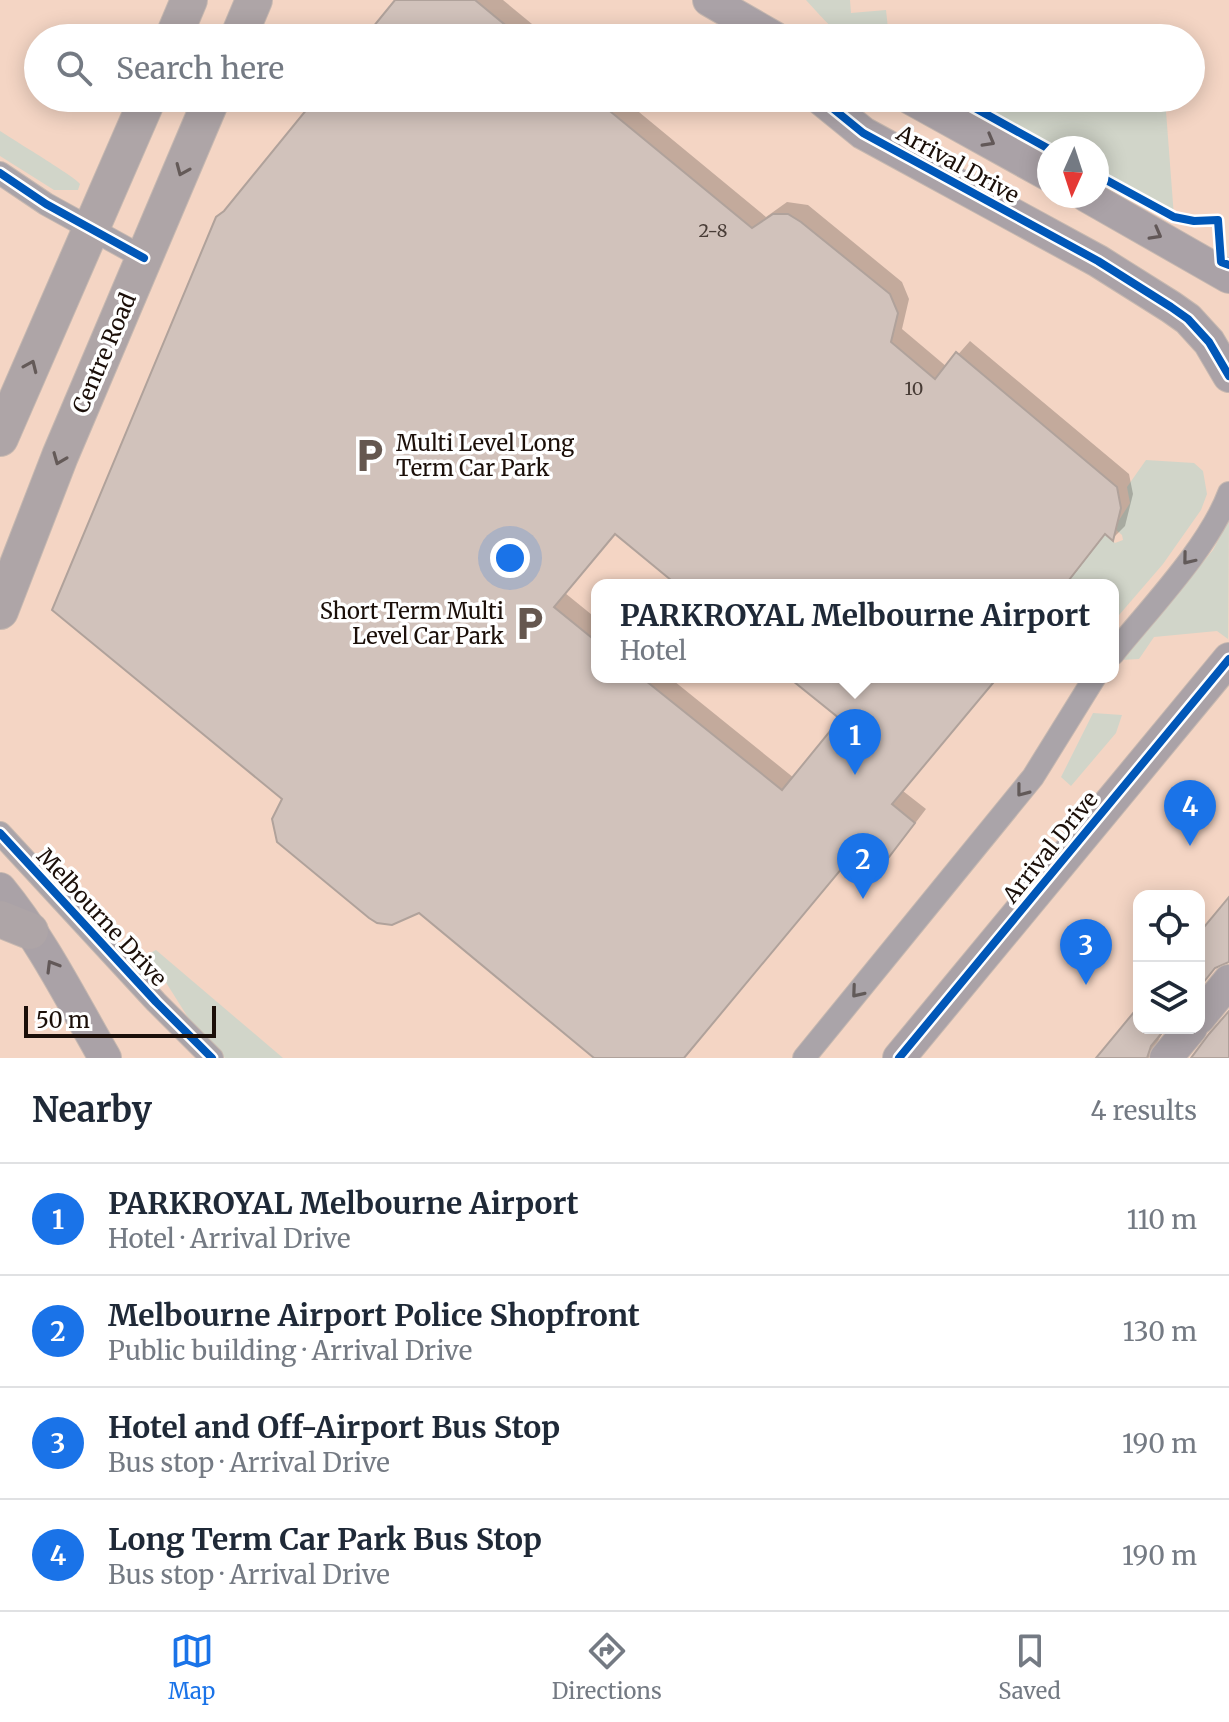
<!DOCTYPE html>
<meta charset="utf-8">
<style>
body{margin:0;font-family:Merriweather,serif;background:#f2f2f3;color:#1f2937}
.controls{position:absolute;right:24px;bottom:24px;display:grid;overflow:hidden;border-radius:16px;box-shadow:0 4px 20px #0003}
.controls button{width:72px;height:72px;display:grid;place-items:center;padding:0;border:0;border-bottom:2px solid #e0e1e3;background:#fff;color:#1f2937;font:40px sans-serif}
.compass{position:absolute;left:1037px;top:136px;width:72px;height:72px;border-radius:50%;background:#fff;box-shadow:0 4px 20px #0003;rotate:183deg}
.scale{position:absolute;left:24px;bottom:20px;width:192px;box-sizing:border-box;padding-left:8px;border:4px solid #1b0f09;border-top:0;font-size:22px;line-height:28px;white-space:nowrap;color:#1b0f09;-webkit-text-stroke:6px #fff;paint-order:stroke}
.you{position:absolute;left:510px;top:558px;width:28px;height:28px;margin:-20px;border:6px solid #fff;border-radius:50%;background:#1a73e8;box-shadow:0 0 0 12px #1a73e833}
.badge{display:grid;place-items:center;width:52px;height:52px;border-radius:50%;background:#1a73e8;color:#fff;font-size:26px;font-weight:700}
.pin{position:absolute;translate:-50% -66px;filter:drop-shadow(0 2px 4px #0008)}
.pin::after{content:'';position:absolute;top:42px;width:28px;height:24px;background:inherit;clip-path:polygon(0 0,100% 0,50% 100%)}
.popup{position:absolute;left:591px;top:579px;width:528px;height:104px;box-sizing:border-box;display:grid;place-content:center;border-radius:16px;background:#fff;filter:drop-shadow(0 2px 6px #0005);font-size:26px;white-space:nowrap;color:#747a83}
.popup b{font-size:30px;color:#1f2937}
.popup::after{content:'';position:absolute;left:50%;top:100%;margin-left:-16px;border:16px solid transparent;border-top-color:#fff}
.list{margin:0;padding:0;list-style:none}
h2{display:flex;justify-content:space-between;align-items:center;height:104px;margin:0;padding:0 32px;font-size:34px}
h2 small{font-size:26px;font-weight:400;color:#747a83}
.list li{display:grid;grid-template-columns:52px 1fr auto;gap:24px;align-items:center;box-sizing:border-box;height:112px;padding:0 32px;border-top:2px solid #e0e1e3}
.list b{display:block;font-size:30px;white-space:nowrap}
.list p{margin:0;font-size:26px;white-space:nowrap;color:#747a83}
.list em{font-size:26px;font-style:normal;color:#747a83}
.icon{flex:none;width:44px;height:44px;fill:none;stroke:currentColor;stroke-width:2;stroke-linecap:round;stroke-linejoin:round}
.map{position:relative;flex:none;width:1229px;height:1058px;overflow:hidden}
.search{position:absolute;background:#fff;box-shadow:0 4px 20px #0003;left:24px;right:24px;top:24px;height:88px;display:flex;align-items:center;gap:20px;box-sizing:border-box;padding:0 28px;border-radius:44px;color:#747a83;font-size:30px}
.sheet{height:552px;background:#fff}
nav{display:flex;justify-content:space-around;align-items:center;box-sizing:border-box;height:112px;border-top:2px solid #e0e1e3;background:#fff;font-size:22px;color:#747a83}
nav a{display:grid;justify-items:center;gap:4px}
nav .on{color:#1a73e8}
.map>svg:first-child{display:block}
.built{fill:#f4d5c4;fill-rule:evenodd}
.green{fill:#d1d5c9}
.shadow{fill:#0003}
.building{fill:#d1c2bb;stroke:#b0a29b;stroke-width:2}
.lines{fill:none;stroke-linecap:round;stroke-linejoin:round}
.street-casing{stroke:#c6b8b0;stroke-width:24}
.secondary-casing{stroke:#c6b8b0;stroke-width:34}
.primary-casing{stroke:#c6b8b0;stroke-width:38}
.street{stroke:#aaa4a9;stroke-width:22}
.secondary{stroke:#aaa2a7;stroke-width:32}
.primary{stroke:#aea5a7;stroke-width:36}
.cycleway-casing{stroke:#fff;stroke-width:13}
.cycleway{stroke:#0057b8;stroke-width:8}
.oneway{stroke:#625858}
.oneway2{stroke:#645a58}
.oneway3{stroke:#625a59}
.labels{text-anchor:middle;stroke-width:7;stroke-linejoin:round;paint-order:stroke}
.number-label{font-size:18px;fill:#483c36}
.street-label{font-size:22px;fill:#1b0f09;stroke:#fff}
.poi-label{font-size:22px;fill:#1b0f09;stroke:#fff;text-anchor:start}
</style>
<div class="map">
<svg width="1229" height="1058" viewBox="0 0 1229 1058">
<rect width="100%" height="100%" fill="#eedcd2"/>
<path class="built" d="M0,0H1229V1058H0ZM38,38H1191V98H38ZM1049,148H1097V196H1049ZM597,585H1113V677H597ZM1139,896H1199V1028H1139Z"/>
<g class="green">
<path d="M806,0H850L851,13L886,10L889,38C837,38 841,38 806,0Z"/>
<path d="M957,98H1165L1174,217L1097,175V148L1049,149Z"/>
<path d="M0,131C12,139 77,178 80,184L78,190H54L0,156Z"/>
<path d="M1146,460L1194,463L1203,471L1207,494L1201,510L1163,564L1113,622V585H1065L1105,534L1115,543L1123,540L1122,535L1114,528L1130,503L1127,487Z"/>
<path d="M1229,519L1228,639L1217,631L1154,637L1139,659L1121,660L1213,550Z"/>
<path d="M1093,713L1122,715L1116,733L1071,786L1061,777Z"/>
<path d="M156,950L283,1058H225L189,1019L148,954Z"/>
</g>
<g class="shadow">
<path d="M397,0H503L549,38H367Z"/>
<path d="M318,98H622L766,217L787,202L808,205L902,282L909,299L902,329L947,367L970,341L1129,474L1133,494L1125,526L1113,538L1106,533L1066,585H680L616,532L565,593L597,619V677H669L794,778L842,719L791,677H998L903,791L926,809L888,859L876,872L853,854L697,1042L673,1058H597L284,799L231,205Z"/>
<path d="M1139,1009V1028H1165L1157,1043V1053L1160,1058H1099Z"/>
</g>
<g class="building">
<path d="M395,0H475L521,38H364Z"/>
<path d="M316,98H594L752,228L773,214H788L801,222L890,294L898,313L891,342L935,379L956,352L1117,487L1121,508L1113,541L1105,534L1065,585H677L615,534L554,607L597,642V677H641L782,790L840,719L788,677H998L892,804L915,823L876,874L852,856L684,1058H594L419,913L392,925L377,923L369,918L277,842L272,819L282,799L52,610L216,217L224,211Z"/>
<path d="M1229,897V962L1215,968L1199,988V933Z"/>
<path d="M1139,1006V1028H1166L1151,1046L1147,1058H1096Z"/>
<path d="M1229,1011V1058H1191L1209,1034Z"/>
</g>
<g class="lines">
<defs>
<g id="street">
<path d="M0,173L46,204L144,258"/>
<path d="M1113,654C1150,608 1209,547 1229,493"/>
<path d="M0,833L156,1002L212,1058"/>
<path d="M804,1058L1033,777L1095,677"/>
</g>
<g id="secondary">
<path d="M709,0L775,38"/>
<path d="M820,98L863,133L1098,261L1171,307L1188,319L1209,342L1229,376"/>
<path d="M910,98L1049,175"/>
<path d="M1087,196L1229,277"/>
<path d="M0,889C42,940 72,1001 105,1058"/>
<path d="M1199,1018L1229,981"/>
<path d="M899,1058L1229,659"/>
<path d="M1166,1058L1191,1028"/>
</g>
<g id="primary">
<path d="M173,38L189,0"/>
<path d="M238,38L254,0"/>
<path d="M0,438L148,98"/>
<path d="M0,611L60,456L212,98"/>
<path d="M0,919L30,931"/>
</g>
</defs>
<use href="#street" class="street-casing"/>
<use href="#secondary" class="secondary-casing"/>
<use href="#primary" class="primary-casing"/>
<use href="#street" class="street"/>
<use href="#secondary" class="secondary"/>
<use href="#primary" class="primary"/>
<defs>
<g id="cycleway">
<path d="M820,98L863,133L1098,261L1171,307L1188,319L1209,342L1229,376"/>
<path d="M957,98L1049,149"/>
<path d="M0,173L46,204L144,258"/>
<path d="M1097,175L1174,217L1194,221L1218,220L1221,262L1229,265"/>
<path d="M0,833L156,1002L212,1058"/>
<path d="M899,1058L1229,659"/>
</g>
</defs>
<use href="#cycleway" class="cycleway-casing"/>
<use href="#cycleway" class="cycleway"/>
</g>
<defs><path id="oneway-chevron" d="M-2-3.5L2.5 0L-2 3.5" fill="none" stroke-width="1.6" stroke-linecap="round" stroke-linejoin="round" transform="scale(2)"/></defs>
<g class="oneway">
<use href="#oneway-chevron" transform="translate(989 141) rotate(29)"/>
<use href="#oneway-chevron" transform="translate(1156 234) rotate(29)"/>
<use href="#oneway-chevron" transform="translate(52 966) rotate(-121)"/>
</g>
<g class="oneway2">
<use href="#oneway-chevron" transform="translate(182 170) rotate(113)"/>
<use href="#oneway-chevron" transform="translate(31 366) rotate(-66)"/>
<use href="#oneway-chevron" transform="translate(59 459) rotate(112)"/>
</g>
<g class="oneway3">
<use href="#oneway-chevron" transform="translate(1188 559) rotate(129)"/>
<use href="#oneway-chevron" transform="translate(1022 791) rotate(128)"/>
<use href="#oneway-chevron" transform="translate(857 992) rotate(130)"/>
</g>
<defs>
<symbol id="parking-bare" viewBox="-9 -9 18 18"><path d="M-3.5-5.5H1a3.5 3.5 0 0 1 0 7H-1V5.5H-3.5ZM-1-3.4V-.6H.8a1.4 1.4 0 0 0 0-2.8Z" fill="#65574f" stroke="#fff" stroke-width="2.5" paint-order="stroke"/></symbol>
</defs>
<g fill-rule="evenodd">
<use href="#parking-bare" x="344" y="430" width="51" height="51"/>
<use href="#parking-bare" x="504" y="598" width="51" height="51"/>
</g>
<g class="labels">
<g class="number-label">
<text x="713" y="237">2-8</text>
<text x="914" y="395">10</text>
</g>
<g class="street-label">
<text transform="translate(958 164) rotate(29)" y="8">Arrival Drive</text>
<text transform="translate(104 353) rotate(-67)" y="8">Centre Road</text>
<text transform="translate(1050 847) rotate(-51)" y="8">Arrival Drive</text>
<text transform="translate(102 917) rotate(47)" y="8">Melbourne Drive</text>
</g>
<g class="poi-label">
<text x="396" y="451">Multi Level Long<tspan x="396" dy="25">Term Car Park</tspan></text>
<text x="504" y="619" text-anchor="end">Short Term Multi<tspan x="504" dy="25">Level Car Park</tspan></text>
</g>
</g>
</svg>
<div class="controls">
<button><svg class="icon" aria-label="locate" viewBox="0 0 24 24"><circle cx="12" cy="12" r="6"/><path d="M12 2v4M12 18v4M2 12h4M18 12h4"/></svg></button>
<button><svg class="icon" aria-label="layers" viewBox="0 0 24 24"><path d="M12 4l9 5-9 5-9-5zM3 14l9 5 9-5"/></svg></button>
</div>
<svg class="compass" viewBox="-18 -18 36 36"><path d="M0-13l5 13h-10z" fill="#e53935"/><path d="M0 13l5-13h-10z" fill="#747a83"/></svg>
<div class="scale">50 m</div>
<div class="you"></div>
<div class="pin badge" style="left:855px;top:775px">1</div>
<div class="popup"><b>PARKROYAL Melbourne Airport</b>Hotel</div>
<div class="pin badge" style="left:863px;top:899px">2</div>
<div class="pin badge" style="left:1086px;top:985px">3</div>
<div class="pin badge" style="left:1190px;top:846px">4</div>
<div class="search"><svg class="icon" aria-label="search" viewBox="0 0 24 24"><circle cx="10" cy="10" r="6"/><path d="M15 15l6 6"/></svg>Search here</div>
</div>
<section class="sheet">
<h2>Nearby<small>4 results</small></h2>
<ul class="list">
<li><span class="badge">1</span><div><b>PARKROYAL Melbourne Airport</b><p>Hotel · Arrival Drive</p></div><em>110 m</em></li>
<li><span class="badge">2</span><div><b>Melbourne Airport Police Shopfront</b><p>Public building · Arrival Drive</p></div><em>130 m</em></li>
<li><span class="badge">3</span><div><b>Hotel and Off-Airport Bus Stop</b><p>Bus stop · Arrival Drive</p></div><em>190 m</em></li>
<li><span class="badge">4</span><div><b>Long Term Car Park Bus Stop</b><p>Bus stop · Arrival Drive</p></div><em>190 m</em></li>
</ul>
</section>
<nav>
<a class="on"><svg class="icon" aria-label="map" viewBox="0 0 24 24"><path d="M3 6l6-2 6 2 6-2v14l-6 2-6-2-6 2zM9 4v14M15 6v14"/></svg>Map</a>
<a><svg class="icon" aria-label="directions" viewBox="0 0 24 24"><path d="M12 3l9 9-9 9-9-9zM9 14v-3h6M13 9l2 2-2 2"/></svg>Directions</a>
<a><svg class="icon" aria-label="saved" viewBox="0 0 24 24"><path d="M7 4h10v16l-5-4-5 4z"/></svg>Saved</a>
</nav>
